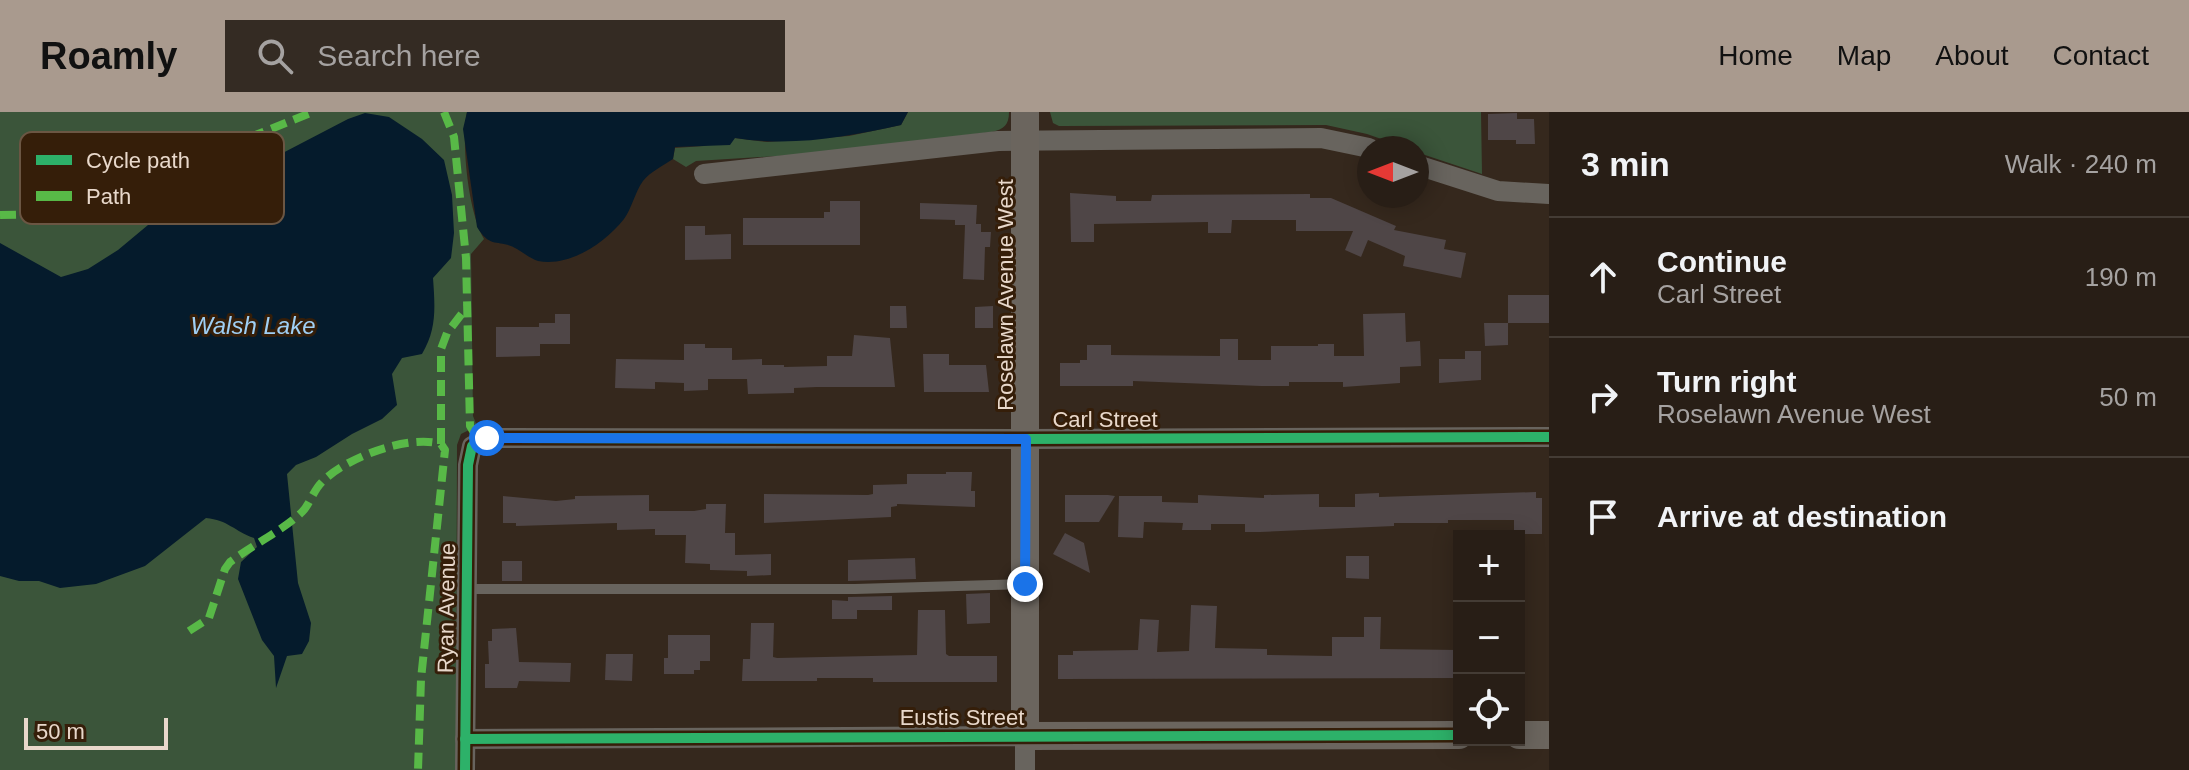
<!DOCTYPE html>
<meta charset="utf-8">
<style>
body{margin:0;font-family:Helvetica,sans-serif;background:#342b23;color:#f1f3f6}
.controls{position:absolute;right:24px;bottom:24px;display:grid;overflow:hidden;border-radius:0px;box-shadow:0 4px 20px #0003}
.controls button{width:72px;height:72px;display:grid;place-items:center;padding:0;border:0;border-bottom:2px solid #443c35;background:#281e16;color:#f1f3f6;font:40px sans-serif}
.compass{position:absolute;left:1357px;top:24px;width:72px;height:72px;border-radius:50%;background:#281e16;box-shadow:0 4px 20px #0003;rotate:270deg}
.scale{position:absolute;left:24px;bottom:20px;width:144px;box-sizing:border-box;padding-left:8px;border:4px solid #e8d8cb;border-top:0;font-size:22px;line-height:28px;white-space:nowrap;color:#e8d8cb;-webkit-text-stroke:6px #351e09;paint-order:stroke}
.stop{position:absolute;width:24px;height:24px;margin:-18px;border:6px solid #1a73e8;border-radius:50%;background:#fff}
.stop.end{background:#1a73e8;border-color:#fff;box-shadow:0 2px 8px #0008}
.list{margin:0;padding:0;list-style:none}
h2{display:flex;justify-content:space-between;align-items:center;height:104px;margin:0;padding:0 32px;font-size:34px}
h2 small{font-size:26px;font-weight:400;color:#a5a2a1}
.list li{display:grid;grid-template-columns:52px 1fr auto;gap:24px;align-items:center;box-sizing:border-box;height:120px;padding:0 32px;border-top:2px solid #443c35}
.list b{display:block;font-size:30px;white-space:nowrap}
.list p{margin:0;font-size:26px;white-space:nowrap;color:#a5a2a1}
.list em{font-size:26px;font-style:normal;color:#a5a2a1}
.icon{flex:none;width:44px;height:44px;fill:none;stroke:currentColor;stroke-width:2;stroke-linecap:round;stroke-linejoin:round}
.map{position:relative;flex:none;width:1549px;height:658px;overflow:hidden}
header{display:flex;align-items:center;gap:48px;box-sizing:border-box;height:112px;padding:0 40px;background:#a99a8e;color:#111}
header strong{font-size:38px}
nav{display:flex;gap:44px;margin-inline-start:auto;font-size:28px}
.search{width:560px;height:72px;background:#342b23;display:flex;align-items:center;gap:20px;box-sizing:border-box;padding:0 28px;border-radius:0px;color:#a5a2a1;font-size:30px}
main{display:flex}
aside{flex:1;background:#281e16}
.map>svg:first-child{display:block}
.green{fill:#3b553a}
.water{fill:#051b2c}
.building{fill:#4f4647}
.lines{fill:none;stroke-linecap:round;stroke-linejoin:round}
.lane{stroke:#68645e;stroke-width:10}
.street{stroke:#68645e;stroke-width:20}
.secondary{stroke:#6b655e;stroke-width:28}
.quiet{stroke:#58b947;stroke-width:8;stroke-dasharray:16 8;stroke-linecap:butt}
.cycleway-casing{stroke:#351e09;stroke-width:15}
.cycleway{stroke:#2db169;stroke-width:10}
.route{stroke:#1a73e8;stroke-width:10}
.labels{text-anchor:middle;stroke-width:6;stroke-linejoin:round;paint-order:stroke}
.street-label{font-size:22px;fill:#e8d8cb;stroke:#351e09}
.water-label{font-size:24px;font-style:italic;fill:#9fcff4;stroke:#351e09}
.key{fill:#351e09;stroke:#6b5643;stroke-width:2}
.key-label{font-size:22px;fill:#e8d8cb}
</style>
<header>
<strong>Roamly</strong>
<div class="search"><svg class="icon" aria-label="search" viewBox="0 0 24 24"><circle cx="10" cy="10" r="6"/><path d="M15 15l6 6"/></svg>Search here</div>
<nav><a>Home</a><a>Map</a><a>About</a><a>Contact</a></nav>
</header>
<main>
<div class="map">
<svg width="1549" height="658" viewBox="0 0 1549 658">
<rect width="100%" height="100%" fill="#35281d"/>
<g class="green">
<path d="M0,0H467C461,30 468,100 484,127L471,142L473,304L477,314L461,322L457,333L456,658H0Z"/>
<path d="M908,0H1009C1009,13 1004,17 992,20L810,42L696,49L686,55L673,47L675,36L704,34L735,26L767,30L849,24L901,13Z"/>
<path d="M1050,0H1481L1482,62L1422,42L1417,40V36H1407L1367,22L1326,13L1059,14L1053,11Z"/>
</g>
<g class="water">
<path d="M467,0H908L901,13C847,25 791,35 735,26L730,33L675,35L673,47C664,53 650,60 643,69C635,80 632,96 624,107C605,131 570,155 538,149C531,147 524,141 517,137C498,126 491,138 477,115L463,17Z"/>
<path d="M365,1L389,5L422,27L444,48L452,83L454,121L451,146L433,166C435,195 437,217 422,242L402,246L392,262L397,293L382,307L352,322L316,345L296,353L287,362L298,471L311,511L309,529L302,542L287,544L276,576L274,544L262,528L238,467L241,450L257,435L254,426C234,419 228,408 206,406L145,454L96,472L60,476L39,469H19L0,464V131L61,165L88,157L118,138L202,68L275,45L348,7Z"/>
</g>
<g class="building">
<path d="M1517,1V7H1534L1535,32H1516V28H1488V2Z"/>
<path d="M1070,81L1116,84V89H1151L1152,83L1310,82V86H1331L1396,114L1394,118L1446,128L1444,137L1466,141L1461,166L1403,154L1405,144L1368,128L1361,145L1345,138L1353,119H1296V108H1232L1231,121H1208V110L1094,112V130H1071Z"/>
<path d="M830,89H860V133H743V106H824V100H830Z"/>
<path d="M920,91L977,93L976,112H981V120H991L990,135H985L984,168L963,167L965,113H955V108L920,107Z"/>
<path d="M685,114H705V123L731,122V147L685,148Z"/>
<rect x="1508" y="183" width="41" height="28"/>
<path d="M890,194H906L907,216H890Z"/>
<path d="M993,194V216H975V195Z"/>
<path d="M1405,201L1406,230L1420,229L1421,254L1400,255V271L1343,275V270H1289V274H1261L1133,269V274H1060V251H1080V248H1087V233H1111V243L1220,244V227H1238V248H1271V234H1318V232H1334V244H1364L1363,202Z"/>
<path d="M555,202H570V232H540V244L496,245V215H539V211H555Z"/>
<path d="M1484,211H1508V233L1485,234Z"/>
<path d="M854,223L890,226L895,275H817L794,276V281L748,282L747,267H708V278L684,279V271L655,270V277L615,276L616,247L684,248V232H705V236H732V248L762,247V253H784V255L827,254V244H852Z"/>
<path d="M1465,239H1481V268L1439,271V247H1465Z"/>
<path d="M923,242H949V253H986L989,280H924Z"/>
<path d="M946,360H972L971,379H975V395L897,392V394L891,395V405L764,411V382L868,383L873,382V373L907,372V362H946Z"/>
<path d="M1536,380V386H1542V422H1514V408H1448V411H1394V414L1260,420H1245V412H1211V418H1182L1183,411L1144,410L1143,426L1118,425L1119,384H1162V390L1198,391V383L1264,386V383L1319,382V395H1355V382L1379,381V385Z"/>
<path d="M649,383V399H694L706,397V392H726L725,421H735V443L771,442V463L747,464V459L710,458V452L685,451L686,423H655V417L617,418V411L516,414V411H503V384L556,389L575,387V384Z"/>
<path d="M1065,383H1108L1115,384L1099,410H1065Z"/>
<path d="M1065,421L1084,431L1090,461L1053,442Z"/>
<path d="M1346,444H1369V467L1346,466Z"/>
<path d="M915,446L916,467L848,469V448Z"/>
<rect x="502" y="449" width="20" height="20"/>
<path d="M990,481V511L967,512L966,482Z"/>
<path d="M892,484V498H857V507H832V488L848,489V485Z"/>
<path d="M1191,493L1217,494L1215,536L1267,537V543L1332,544V525H1364V505H1381L1380,537L1459,538V566L1058,567V543H1073V539L1138,538L1140,507L1159,508L1157,540L1189,539Z"/>
<path d="M918,498H945L946,542L949,544H997V570H873V566H817V569H742L743,547H750L751,511H774L773,545L777,546L917,543Z"/>
<path d="M516,516L519,550L571,551L570,570L519,569L517,576H485V552H489L488,529H492V517Z"/>
<path d="M668,523H710V549H700V558H694V562H664V546H668Z"/>
<path d="M606,542H633L632,569L605,568Z"/>
</g>
<g class="lines">
<path class="lane" d="M466,477H855L1024,472"/>
<g class="street">
<path d="M1417,53L1498,79L1549,82"/>
<path d="M704,62L998,29L1321,26L1369,36"/>
<path d="M465,627L1025,624V658"/>
<path d="M465,658L468,353L472,334L487,326L1026,327L1549,325"/>
</g>
<g class="secondary">
<path d="M1025,0V624L1459,623"/>
<path d="M1519,623H1549"/>
</g>
<g class="quiet">
<path d="M444,0L454,25L466,146L470,314L479,329"/>
<path d="M0,103L46,102L88,95L198,46L313,0"/>
<path d="M441,332V237L447,221L467,195"/>
<path d="M189,519L209,506L225,457L230,450C251,434 285,417 302,400C310,392 313,379 322,370C345,346 409,322 441,332L445,338L421,567L418,658"/>
</g>
<defs>
<g id="cycleway">
<path d="M465,627L1459,623"/>
<path d="M465,658L468,353L472,334L487,326L1026,327L1549,325"/>
</g>
</defs>
<use href="#cycleway" class="cycleway-casing"/>
<use href="#cycleway" class="cycleway"/>
</g>
<g class="lines">
<path class="route" d="M487,326L1026,327L1025,472"/>
</g>
<g class="labels">
<g class="street-label">
<text transform="translate(1005 183) rotate(-90)" y="8">Roselawn Avenue West</text>
<text x="1105" y="315">Carl Street</text>
<text transform="translate(446 496) rotate(-89)" y="8">Ryan Avenue</text>
<text x="962" y="613">Eustis Street</text>
</g>
<g class="water-label">
<text x="253" y="222">Walsh Lake</text>
</g>
</g>
<rect x="20" y="20" width="264" height="92" rx="12" class="key"/>
<rect x="36" y="43" width="36" height="10" fill="#2db169"/>
<rect x="36" y="79" width="36" height="10" fill="#58b947"/>
<g class="key-label">
<text x="86" y="56">Cycle path</text>
<text x="86" y="92">Path</text>
</g>
</svg>
<div class="controls">
<button>+</button>
<button>−</button>
<button><svg class="icon" aria-label="locate" viewBox="0 0 24 24"><circle cx="12" cy="12" r="6"/><path d="M12 2v4M12 18v4M2 12h4M18 12h4"/></svg></button>
</div>
<svg class="compass" viewBox="-18 -18 36 36"><path d="M0-13l5 13h-10z" fill="#e53935"/><path d="M0 13l5-13h-10z" fill="#a5a2a1"/></svg>
<div class="scale">50 m</div>
<div class="stop" style="left:487px;top:326px"></div>
<div class="stop end" style="left:1025px;top:472px"></div>
</div>
<aside>
<h2>3 min<small>Walk · 240 m</small></h2>
<ul class="list">
<li><svg class="icon" aria-label="ahead" viewBox="0 0 24 24"><path d="M12 20V5M6 11l6-6 6 6"/></svg><div><b>Continue</b><p>Carl Street</p></div><em>190 m</em></li>
<li><svg class="icon" aria-label="right" viewBox="0 0 24 24"><path d="M7 20v-9h11M14 6l5 5-5 5"/></svg><div><b>Turn right</b><p>Roselawn Avenue West</p></div><em>50 m</em></li>
<li><svg class="icon" aria-label="arrive" viewBox="0 0 24 24"><path d="M6 21V4h12l-3 4 3 4H6"/></svg><div><b>Arrive at destination</b></div></li>
</ul>
</aside>
</main>
